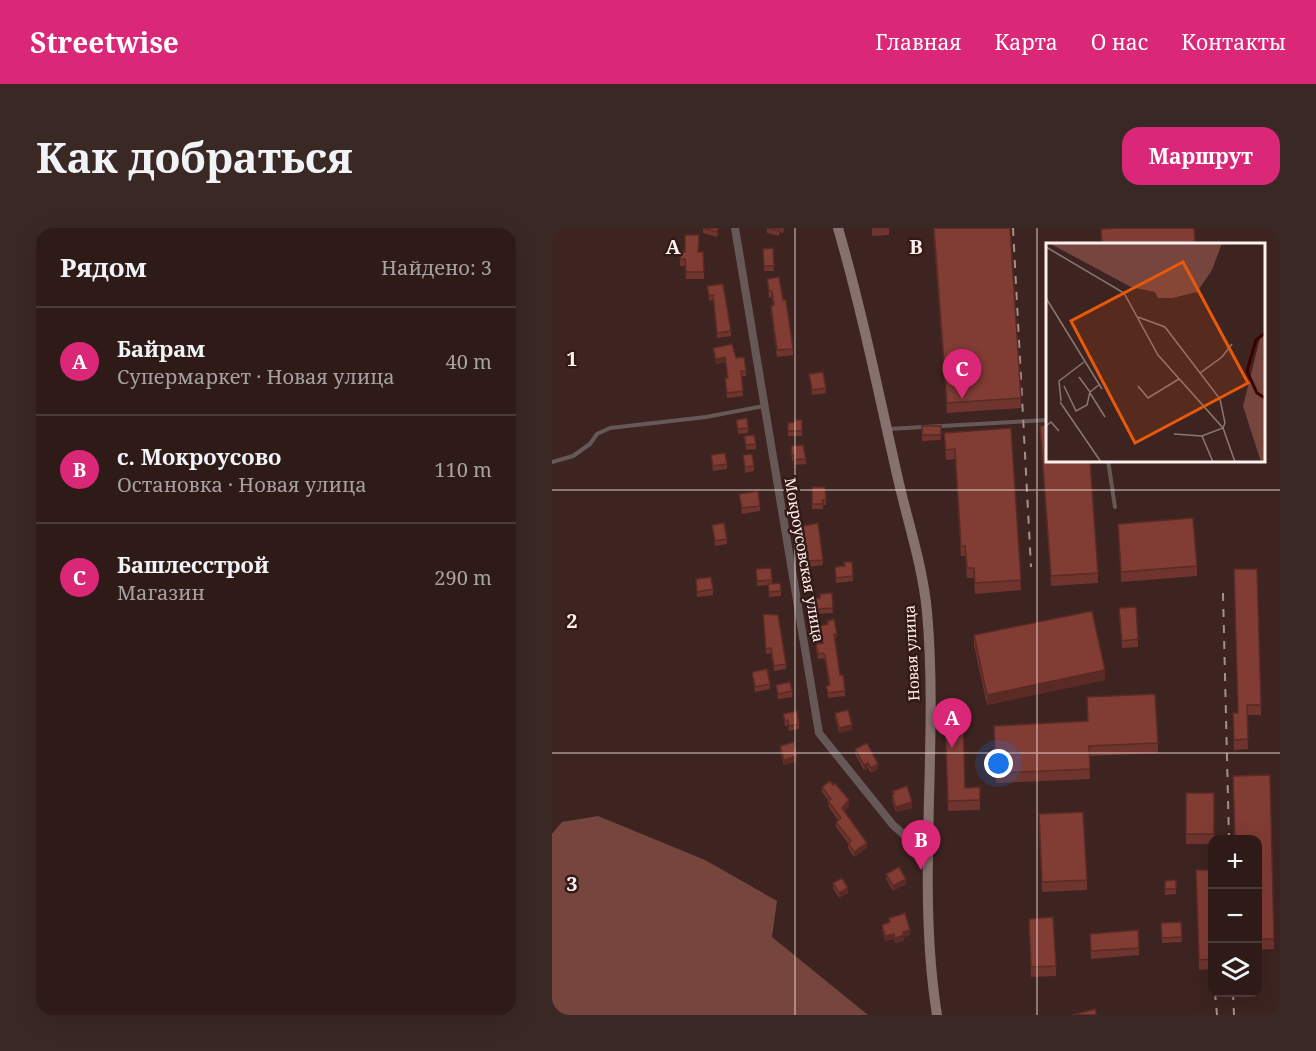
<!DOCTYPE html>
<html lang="ru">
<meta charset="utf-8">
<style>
body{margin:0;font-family:"Noto Serif",serif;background:#3a2825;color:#f1f3f6}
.controls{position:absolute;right:18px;bottom:18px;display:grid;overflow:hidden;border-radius:12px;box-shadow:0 6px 24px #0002}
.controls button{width:54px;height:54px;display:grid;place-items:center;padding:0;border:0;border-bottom:2px solid #493937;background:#2e1b18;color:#f1f3f6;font:30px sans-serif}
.you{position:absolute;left:447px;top:536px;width:21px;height:21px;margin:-15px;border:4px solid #fff;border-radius:50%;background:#1a73e8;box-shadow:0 0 0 9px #1a73e833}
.badge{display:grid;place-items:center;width:39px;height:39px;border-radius:50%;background:#db2777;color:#fff;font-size:20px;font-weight:700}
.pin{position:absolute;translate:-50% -50px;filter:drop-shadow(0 2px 3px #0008)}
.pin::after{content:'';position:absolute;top:32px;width:21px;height:18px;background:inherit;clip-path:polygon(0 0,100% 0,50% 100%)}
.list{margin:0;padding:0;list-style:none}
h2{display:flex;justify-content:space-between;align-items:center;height:78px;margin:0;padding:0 24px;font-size:26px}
h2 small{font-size:20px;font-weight:400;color:#a7a1a2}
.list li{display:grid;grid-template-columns:39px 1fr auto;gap:18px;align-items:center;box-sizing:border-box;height:108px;padding:0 24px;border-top:2px solid #493937}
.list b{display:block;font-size:22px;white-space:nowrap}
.list p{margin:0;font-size:20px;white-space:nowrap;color:#a7a1a2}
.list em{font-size:20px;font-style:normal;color:#a7a1a2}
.icon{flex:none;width:33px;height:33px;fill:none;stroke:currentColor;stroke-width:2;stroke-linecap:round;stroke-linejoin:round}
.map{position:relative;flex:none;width:728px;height:787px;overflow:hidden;border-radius:18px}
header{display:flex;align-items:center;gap:36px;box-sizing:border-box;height:84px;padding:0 30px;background:#db2777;color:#fff}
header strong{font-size:28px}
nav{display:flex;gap:33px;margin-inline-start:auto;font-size:21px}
.intro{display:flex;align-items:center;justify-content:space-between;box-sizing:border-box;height:144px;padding:0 36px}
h1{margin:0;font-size:42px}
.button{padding:15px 27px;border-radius:18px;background:#db2777;color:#fff;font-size:21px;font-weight:700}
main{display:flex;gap:36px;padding:0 36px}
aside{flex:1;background:#2e1b18;border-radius:18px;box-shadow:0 6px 24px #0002}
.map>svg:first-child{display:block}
.green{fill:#75453e}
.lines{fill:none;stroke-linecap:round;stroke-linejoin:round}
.lane{stroke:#665856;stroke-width:4}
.street{stroke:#665856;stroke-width:8}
.secondary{stroke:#86716e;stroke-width:10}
.rail{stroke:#a4918e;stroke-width:2;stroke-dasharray:8 8;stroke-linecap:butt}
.wall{fill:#6f342d}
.shaded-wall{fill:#5a2a24}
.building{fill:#813c34;stroke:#5a2a24;stroke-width:1.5}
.grid{fill:none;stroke:#fff0ee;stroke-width:1.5;stroke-opacity:0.55}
.labels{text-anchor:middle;stroke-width:5;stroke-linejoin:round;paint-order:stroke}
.street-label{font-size:15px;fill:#fff0ee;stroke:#331a17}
.inset-river{fill:none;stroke:#3d0000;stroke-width:3}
.inset-road{fill:none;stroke:#8b7672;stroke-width:1.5}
.view{fill:#e8590c;fill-opacity:0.15;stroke:#e8590c;stroke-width:3}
.inset-edge{fill:none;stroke:#fff0ee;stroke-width:3}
.grid-label{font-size:20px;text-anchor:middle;font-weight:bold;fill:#fff0ee;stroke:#331a17;stroke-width:5;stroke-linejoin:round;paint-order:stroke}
</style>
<header>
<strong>Streetwise</strong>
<nav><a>Главная</a><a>Карта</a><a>О нас</a><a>Контакты</a></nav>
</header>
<div class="intro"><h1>Как добраться</h1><a class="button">Маршрут</a></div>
<main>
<aside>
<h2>Рядом<small>Найдено: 3</small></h2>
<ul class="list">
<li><span class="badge">A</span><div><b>Байрам</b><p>Супермаркет · Новая улица</p></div><em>40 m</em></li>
<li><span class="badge">B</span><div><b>с. Мокроусово</b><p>Остановка · Новая улица</p></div><em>110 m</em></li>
<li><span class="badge">C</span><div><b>Башлесстрой</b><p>Магазин</p></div><em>290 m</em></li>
</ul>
</aside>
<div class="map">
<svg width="728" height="787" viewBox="0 0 728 787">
<rect width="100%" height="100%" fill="#3d2420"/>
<path class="green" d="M46,588L153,632L225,673L220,709L316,787H0V606L10,594Z"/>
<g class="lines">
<g class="lane">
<path d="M336,201L496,192"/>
<path d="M556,232L563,279"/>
<path d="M0,234L21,228L38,216L45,206L58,200L154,189L212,178"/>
</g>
<path class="street" d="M183,0L267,505L341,597L377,629"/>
<path class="secondary" d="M286,0C310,83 327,167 346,251C356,295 371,339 375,384C387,517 364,656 385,787"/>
<g class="rail">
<path d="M461,0L479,339"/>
<path d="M671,365L677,612"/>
<path d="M663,764L665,787"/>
<path d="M681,764L682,787"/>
</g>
</g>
<g class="wall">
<path d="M151,0H167L165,9L151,5Z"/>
<path d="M215,0H232L231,5L228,4L227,8L215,5Z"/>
<path d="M320,0H337V7L320,8Z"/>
<path d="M381,0H458L469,180L395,185Z"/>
<path d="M221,20L222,43H212L211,21Z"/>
<path d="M146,24L152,44V51H134L133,38H128V31Z"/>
<path d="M227,49L241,121V127L225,129L219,84V78L221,77L220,69L217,70L215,51Z"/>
<path d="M155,58L179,103V108L165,110L161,72L157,73Z"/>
<path d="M161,120L184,130L194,143V148H190L191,168L175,170L173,150H176L173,134L164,136Z"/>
<path d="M257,146L274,160V165L260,167Z"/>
<path d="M184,192L196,200V205L186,206Z"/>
<path d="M250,192V208H236V195L243,194Z"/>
<path d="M370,198H389V212L370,213Z"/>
<path d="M488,198L546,345V355L499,358Z"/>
<path d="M459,200L469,362L423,366L422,350H415L413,328H409L403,231L394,232L392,205Z"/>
<path d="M192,208L204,216V221L194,222Z"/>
<path d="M239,218L254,231V236L242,237V233H240Z"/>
<path d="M159,227L175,236V241L161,243Z"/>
<path d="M191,227L202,238V243L193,245Z"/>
<path d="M260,259H273L274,277H271V281H260Z"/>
<path d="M187,266L208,278V283L190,286Z"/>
<path d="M566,296L645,338V348L569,354Z"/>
<path d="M160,297L175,311V316L163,318Z"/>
<path d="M251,298L271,332V337L256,339Z"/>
<path d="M283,339L301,348V353L284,355Z"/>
<path d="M204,341L220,352V356L229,363V368L217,369L216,357L205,358Z"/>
<path d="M705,341L709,487H695L696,521L682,522L681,485H686Z"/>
<path d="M144,351L161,361V367L145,369Z"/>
<path d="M280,365L281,385L264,386L263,370H268Z"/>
<path d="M567,380L586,411V419L570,420Z"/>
<path d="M211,391L234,436V441L222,443L219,425L214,426Z"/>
<path d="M275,393L285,411H283L285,426L288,447L293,463V468L276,470L274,458L277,457L273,433L271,430L266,431L264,421V416L270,415L268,398L275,397Z"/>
<path d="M422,407L553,452L435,477L422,417Z"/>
<path d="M200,444L218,456V461L203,464Z"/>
<path d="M224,457L240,463V469L226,471Z"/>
<path d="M535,469L606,515V525L537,528L538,551L444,555L442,498L535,493Z"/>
<path d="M283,485L300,502L287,505L283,490Z"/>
<path d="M231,486L247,496V501L237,503L236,497L233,498Z"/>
<path d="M393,493L413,560L428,559V582L396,583Z"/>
<path d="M228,518L245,533L232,537L228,523Z"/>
<path d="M303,521L326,541L319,545L316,540L312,542L303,526Z"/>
<path d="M718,547L722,721L705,722V612Z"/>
<path d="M270,559L297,578L292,583L315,620L302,629L296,620V615L284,599V594L286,592L276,578L277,573L270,564Z"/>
<path d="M341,563L360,580L344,584L340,572Z"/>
<path d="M634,565H662V612H660V616H634Z"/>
<path d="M487,586L535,652V662L490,664Z"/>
<path d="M644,642L660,656V741L647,742Z"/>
<path d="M334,646L354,656L341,663L334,651Z"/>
<path d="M624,652V666L613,667V653Z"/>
<path d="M281,655L296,665L287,670L281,660Z"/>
<path d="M337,690L358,707L352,709V713L343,715L342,711L333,713L330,702V697L337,695Z"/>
<path d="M477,691L504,738V748L479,749Z"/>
<path d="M629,694L630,714L610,715L609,695Z"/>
<path d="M538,706L587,720V727L539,731Z"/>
</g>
<g class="shaded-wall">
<path d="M173,129V134L164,136V131Z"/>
<rect x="282" y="406" width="3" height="5"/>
<path d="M553,442V452L435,477V467Z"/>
<path d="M300,497V502L287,505V500Z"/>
<path d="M245,528V533L232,537V532Z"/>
<path d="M316,535V540L312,542V537Z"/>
<path d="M326,536V541L319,545V540Z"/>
<path d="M297,572V578L290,585V580Z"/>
<path d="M360,574V580L344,584V579Z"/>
<path d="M315,615V620L302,629V624Z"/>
<path d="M354,651V656L341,663V658Z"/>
<path d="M296,660V665L287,670V665Z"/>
<path d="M358,702V707L352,709V713L343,715V710L351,704Z"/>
<path d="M342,706V711L333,713V708Z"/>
</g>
<g class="building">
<path d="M151,0H166L165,4Z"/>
<path d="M216,0H227V3Z"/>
<path d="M382,0H458L469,170L395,175Z"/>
<path d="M564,0H642L643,16H550L549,1Z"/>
<path d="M133,7H147L146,24H151L152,44H134L133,31H128V24H133Z"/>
<path d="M221,20L222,38H212L211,21Z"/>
<path d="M227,49L231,72H234L241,121L225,122L219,78L222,77L220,63H217L215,51Z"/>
<path d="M171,56L179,103L165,105L161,67L157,68L155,58Z"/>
<path d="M180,116L184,130L192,129L194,143H189L191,163L175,165L173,150H176L173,129L164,131L161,120Z"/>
<path d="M271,144L274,160L260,162L257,146Z"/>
<path d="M195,190L196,200L186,201L184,192Z"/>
<path d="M243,192H250V203H236V195L243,194Z"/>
<path d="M495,197V232H538L546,345L499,348L488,198Z"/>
<rect x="370" y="198" width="19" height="9"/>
<path d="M459,200L469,352L423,355L422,340H415L413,318H409L403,221L394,222L392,205Z"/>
<path d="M202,207L204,216L194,217L192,208Z"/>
<path d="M251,217L254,231L242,232V227L240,228L239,218Z"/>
<path d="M173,225L175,236L161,238L159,227Z"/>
<path d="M200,226L202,238L193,239L191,227Z"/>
<path d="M260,259H273L274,272H271V276H260Z"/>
<path d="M206,263L208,278L190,280L187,266Z"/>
<path d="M641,290L645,338L569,344L566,296Z"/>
<path d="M172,295L175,311L163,313L160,297Z"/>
<path d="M266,295L271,332L256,333L251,298Z"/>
<path d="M292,334H300L301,348L284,350L283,339L293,338Z"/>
<path d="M219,340L220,352L205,353L204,341Z"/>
<path d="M682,341H705L709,477H695L696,511L682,512L681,485H686Z"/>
<path d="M159,349L161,361L145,364L144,351Z"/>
<path d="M228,355L229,363L217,364L216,356Z"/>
<path d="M280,365L281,380L264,381L263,370H268V366Z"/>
<path d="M584,379L586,411L570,413L567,380Z"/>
<path d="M540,383L553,442L435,467L422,407Z"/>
<path d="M211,386L226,387L234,436L222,438L219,420L214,421Z"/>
<path d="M282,391L285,406H282L285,426L288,447H291L293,463L276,465L274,458L278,457L273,428L271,425L266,426L264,416L271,415L268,398L276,396L275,393Z"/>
<path d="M215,441L218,456L203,459L200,444Z"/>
<path d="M238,454L240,463L226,466L224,457Z"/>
<path d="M603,466L606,515L537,518L538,541L444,545L442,498L536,493L535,469Z"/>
<path d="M296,482L300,497L287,500L283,485Z"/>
<path d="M245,483L247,496L237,498L236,492L233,493L231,486Z"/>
<path d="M411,492L413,560L428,559V572L396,573L393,493Z"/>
<path d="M242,514L245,528L232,532L228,518Z"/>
<path d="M315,515L326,536L319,540L316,535L312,537L303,521Z"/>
<path d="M718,547L722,711H705V612H683L681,548Z"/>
<path d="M278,553L281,557L283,555L297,572L290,580L315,615L302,624L296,615L299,613L284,594L289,590L276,573L279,571L270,559Z"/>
<path d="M355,558L360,574L344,579L340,567L342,566L341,563Z"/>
<rect x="634" y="565" width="28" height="41"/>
<path d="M531,584L535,652L490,654L487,586Z"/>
<path d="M347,639L354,651L341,658L334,646Z"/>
<path d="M644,642H660V731L647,732Z"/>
<path d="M290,650L296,660L287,665L281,655Z"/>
<path d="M624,652V661H613V653Z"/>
<path d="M353,685L358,702L351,704L352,707L343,710L342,706L333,708L330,697L338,694L337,690Z"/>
<path d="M501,689L504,738L479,739L477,691Z"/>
<path d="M629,694L630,709L610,710L609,695Z"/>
<path d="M586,702L587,720L539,723L538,706Z"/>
<path d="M543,781L545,787H520Z"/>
</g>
<path class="grid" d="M243,0V787M485,0V787M0,262H728M0,525H728"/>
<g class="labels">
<g class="street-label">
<text transform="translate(252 332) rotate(80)" y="5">Мокроусовская улица</text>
<text transform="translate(360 425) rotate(-93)" y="5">Новая улица</text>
</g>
</g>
<g transform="translate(494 15)">
<rect width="219" height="219" fill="#3d2420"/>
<path d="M3,0H176L166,27L151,49L126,55H112L109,49L85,44ZM219,92V219H215L197,163L214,95Z" fill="#75453e"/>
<path class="inset-river" d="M219,90L210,97L201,128L211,150L219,155"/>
<path class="inset-road" d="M0,4L78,50L112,112L177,185L189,219M0,55L56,146M92,74L119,84L174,156L179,180L177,185L156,193L128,191M154,130L176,114L186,101M33,134L44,149L54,141M18,143L30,168L41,162L44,149M92,143L102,155L133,136M44,150L59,174M15,158L13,138L38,119M14,159L55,219M0,183L5,179L13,188M156,193L167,219"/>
<path class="view" d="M137,19L202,140L89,200L25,78Z"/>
<rect width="219" height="219" class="inset-edge"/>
</g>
<g class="grid-label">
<text x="121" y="26">A</text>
<text x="364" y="26">B</text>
<text x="20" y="138">1</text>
<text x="20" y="400">2</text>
<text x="20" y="663">3</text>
</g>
</svg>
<div class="controls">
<button>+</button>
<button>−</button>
<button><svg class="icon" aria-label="layers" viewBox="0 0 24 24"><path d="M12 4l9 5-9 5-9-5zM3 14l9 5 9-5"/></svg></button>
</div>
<div class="you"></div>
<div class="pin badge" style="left:400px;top:520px">A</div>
<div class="pin badge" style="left:369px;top:642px">B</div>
<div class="pin badge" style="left:410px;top:171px">C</div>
</div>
</main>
